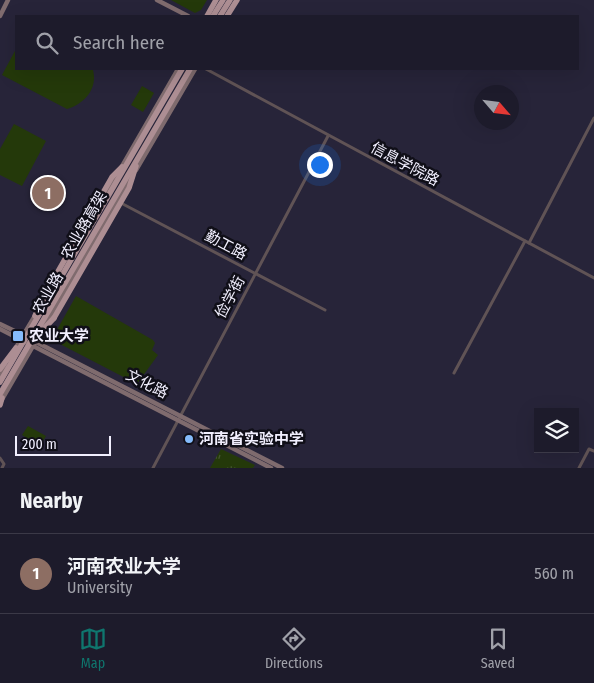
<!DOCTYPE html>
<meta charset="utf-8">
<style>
body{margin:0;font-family:"Fira Sans Condensed","Noto Sans SC",sans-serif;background:#2a2837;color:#f1f3f6}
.controls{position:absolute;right:15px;bottom:15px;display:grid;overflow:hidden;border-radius:0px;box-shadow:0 5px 20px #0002}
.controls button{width:45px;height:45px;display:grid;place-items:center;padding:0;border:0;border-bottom:1px solid #3b3947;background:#1d1b2b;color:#f1f3f6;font:25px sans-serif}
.compass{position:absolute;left:474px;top:85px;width:45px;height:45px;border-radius:50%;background:#1d1b2b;box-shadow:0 5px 20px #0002;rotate:118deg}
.scale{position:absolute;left:15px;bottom:12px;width:96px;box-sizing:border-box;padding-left:5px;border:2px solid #f1effe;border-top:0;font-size:14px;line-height:18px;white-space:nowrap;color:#f1effe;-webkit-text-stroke:4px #100f18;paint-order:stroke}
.you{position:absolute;left:319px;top:164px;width:18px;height:18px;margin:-12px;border:4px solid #fff;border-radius:50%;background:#1a73e8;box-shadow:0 0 0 8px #1a73e833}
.badge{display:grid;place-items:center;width:32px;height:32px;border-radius:50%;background:#0f766e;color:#fff;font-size:16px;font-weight:700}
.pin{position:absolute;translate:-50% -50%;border:2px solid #fff;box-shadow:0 1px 5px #0006}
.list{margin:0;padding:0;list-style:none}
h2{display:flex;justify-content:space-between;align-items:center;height:65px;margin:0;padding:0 20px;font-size:21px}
h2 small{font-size:16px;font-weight:400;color:#a0a1a9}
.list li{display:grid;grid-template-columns:32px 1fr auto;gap:15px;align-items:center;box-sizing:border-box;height:80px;padding:0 20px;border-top:1px solid #3b3947}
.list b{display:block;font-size:19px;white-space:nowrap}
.list p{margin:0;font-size:16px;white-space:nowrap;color:#a0a1a9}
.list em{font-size:16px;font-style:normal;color:#a0a1a9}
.icon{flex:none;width:28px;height:28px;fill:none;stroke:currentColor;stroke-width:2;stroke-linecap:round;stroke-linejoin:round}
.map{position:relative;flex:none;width:594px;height:468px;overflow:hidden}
.search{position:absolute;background:#1d1b2b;box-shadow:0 5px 20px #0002;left:15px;right:15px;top:15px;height:55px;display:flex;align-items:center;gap:12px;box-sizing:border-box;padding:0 18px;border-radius:0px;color:#a0a1a9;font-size:19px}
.sheet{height:145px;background:#1d1b2b}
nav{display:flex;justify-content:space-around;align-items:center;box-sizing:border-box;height:70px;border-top:1px solid #3b3947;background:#1d1b2b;font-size:14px;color:#a0a1a9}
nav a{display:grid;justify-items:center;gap:2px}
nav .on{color:#0f766e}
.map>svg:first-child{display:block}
.grass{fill:url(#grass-tufts)}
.green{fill:#24390a}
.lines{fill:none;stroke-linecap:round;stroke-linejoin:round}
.street{stroke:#605355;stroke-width:3}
.secondary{stroke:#7f6b6e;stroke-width:4.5}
.highway{stroke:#ad8e93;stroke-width:5.5}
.highway-bridge{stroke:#ad8e93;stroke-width:5.5}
.poi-dot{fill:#85bbfb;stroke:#100f18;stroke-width:2}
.labels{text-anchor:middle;stroke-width:5;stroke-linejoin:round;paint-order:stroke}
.street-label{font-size:15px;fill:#f1effe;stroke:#100f18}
.poi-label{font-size:15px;font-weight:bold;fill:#f1effe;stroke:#100f18;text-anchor:start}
</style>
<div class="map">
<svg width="594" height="468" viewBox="0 0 594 468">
<defs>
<pattern id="grass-tufts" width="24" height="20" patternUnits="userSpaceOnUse" patternTransform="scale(1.25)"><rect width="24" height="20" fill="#24390a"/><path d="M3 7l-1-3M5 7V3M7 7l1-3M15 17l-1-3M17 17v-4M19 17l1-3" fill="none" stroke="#44562f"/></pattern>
</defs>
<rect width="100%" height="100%" fill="#272439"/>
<path class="grass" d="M221,449L255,465L253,468H210Z"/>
<g class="green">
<path d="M171,0H207L201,10L195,13Z"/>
<path d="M16,49V69L93,70C98,89 84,104 67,109L2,75Z"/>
<path d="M142,86L154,93L143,112L131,105Z"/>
<path d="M14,124L46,141L22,186L0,175V149Z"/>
<path d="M76,296L153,340L155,343L152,350L158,355L137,384L58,343L54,335Z"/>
<path d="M28,426L46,436L40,446L22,435Z"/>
</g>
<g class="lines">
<g class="street">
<path d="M206,69L594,278"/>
<path d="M119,202L325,310"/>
<path d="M529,243L594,118"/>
<path d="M454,373L525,241"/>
<path d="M0,458L4,464L2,468"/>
<path d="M153,468L328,136"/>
<path d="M579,468L589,449L594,451"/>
</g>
<g class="secondary">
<path d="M157,0L188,16"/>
<path d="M0,16L8,0"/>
<path d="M136,170L195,69"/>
<path d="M84,232L178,69"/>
<path d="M0,324L25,336"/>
<path d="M0,329L271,468"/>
<path d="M32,340L282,468"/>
<path d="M14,351L36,314"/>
<path d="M0,375L5,366"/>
<path d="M1,401L130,179"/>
</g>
<g class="highway">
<path d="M207,16L216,0"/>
<path d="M213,16L223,0"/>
<path d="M220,16L230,0"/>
<path d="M227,16L237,0"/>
<path d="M35,316L44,296"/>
<path d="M40,333L54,318"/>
<path d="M0,369L16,348"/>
<path d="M0,405L2,398"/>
</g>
<g class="highway-bridge">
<path d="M44,296L112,177L122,167"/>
<path d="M54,318L129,188L136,166"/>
<path d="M0,382L182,69"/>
<path d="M0,394L190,69"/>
</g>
</g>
<g class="poi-dot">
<rect x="12" y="330" width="12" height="12" rx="2.5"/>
<circle cx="189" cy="439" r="5"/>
</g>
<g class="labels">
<g class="street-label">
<text transform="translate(405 164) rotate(28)" y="5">信息学院路</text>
<text transform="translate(84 225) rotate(-60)" y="5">农业路高架</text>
<text transform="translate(226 245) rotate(28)" y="5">勤工路</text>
<text transform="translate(48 293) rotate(-60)" y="5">农业路</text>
<text transform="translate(230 297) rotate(-62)" y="5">俭学街</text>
<text transform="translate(147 384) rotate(27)" y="5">文化路</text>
</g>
<g class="poi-label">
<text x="29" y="341">农业大学</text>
<text x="199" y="444">河南省实验中学</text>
</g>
</g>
</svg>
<div class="controls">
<button><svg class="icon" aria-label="layers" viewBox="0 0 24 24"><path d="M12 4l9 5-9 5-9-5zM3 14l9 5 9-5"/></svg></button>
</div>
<svg class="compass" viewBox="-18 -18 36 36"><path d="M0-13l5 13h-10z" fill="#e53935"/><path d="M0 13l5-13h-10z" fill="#a0a1a9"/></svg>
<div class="scale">200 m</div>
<div class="you"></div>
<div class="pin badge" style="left:48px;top:193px;background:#8d6e63">1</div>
<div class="search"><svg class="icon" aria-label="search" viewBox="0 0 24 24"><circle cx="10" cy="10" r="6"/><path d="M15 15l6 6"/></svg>Search here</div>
</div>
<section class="sheet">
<h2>Nearby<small></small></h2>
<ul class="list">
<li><span class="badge" style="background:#8d6e63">1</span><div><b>河南农业大学</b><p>University</p></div><em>560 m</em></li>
</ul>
</section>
<nav>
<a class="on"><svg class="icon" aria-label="map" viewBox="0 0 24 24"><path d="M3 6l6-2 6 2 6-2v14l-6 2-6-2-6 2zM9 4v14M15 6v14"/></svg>Map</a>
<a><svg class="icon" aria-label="directions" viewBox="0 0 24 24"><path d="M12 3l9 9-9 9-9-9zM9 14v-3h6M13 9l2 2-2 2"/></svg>Directions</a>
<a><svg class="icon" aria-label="saved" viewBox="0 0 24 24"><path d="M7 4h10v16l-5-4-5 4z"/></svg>Saved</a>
</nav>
